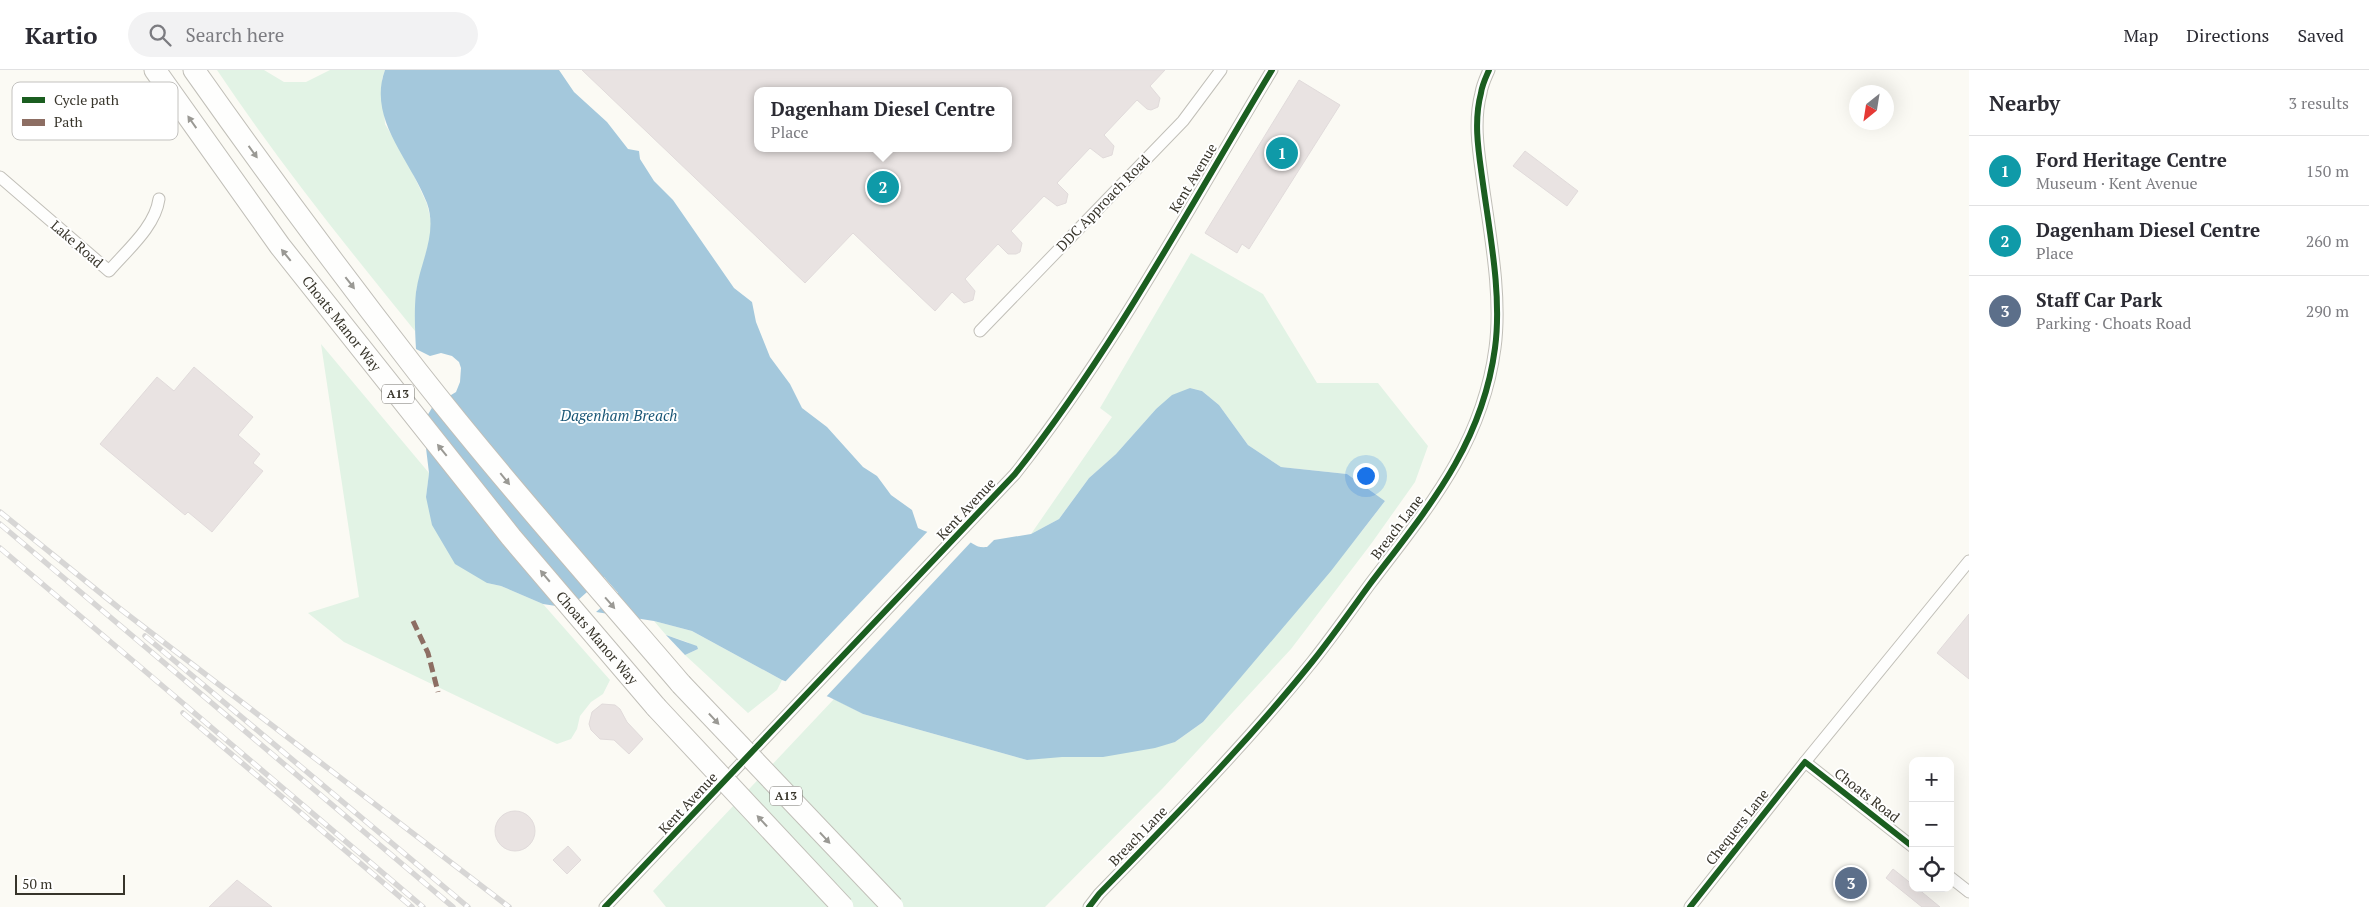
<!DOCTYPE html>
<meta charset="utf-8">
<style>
body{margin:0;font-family:"PT Serif",serif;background:#f2f2f3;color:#2b2b33}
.controls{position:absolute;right:15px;bottom:15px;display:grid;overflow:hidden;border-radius:10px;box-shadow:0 5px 20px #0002}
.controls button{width:45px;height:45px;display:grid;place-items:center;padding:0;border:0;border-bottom:1px solid #e1e1e2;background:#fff;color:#2b2b33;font:25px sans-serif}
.compass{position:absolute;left:1849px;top:15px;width:45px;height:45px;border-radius:50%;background:#fff;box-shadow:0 5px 20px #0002;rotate:210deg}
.scale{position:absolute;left:15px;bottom:12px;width:110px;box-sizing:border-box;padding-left:5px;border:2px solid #37342a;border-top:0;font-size:14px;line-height:18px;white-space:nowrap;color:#37342a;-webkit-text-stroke:4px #fff;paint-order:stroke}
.you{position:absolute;left:1365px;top:405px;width:18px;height:18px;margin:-12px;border:4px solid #fff;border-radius:50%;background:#1a73e8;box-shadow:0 0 0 8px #1a73e833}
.badge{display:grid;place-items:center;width:32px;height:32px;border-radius:50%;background:#ea580c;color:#fff;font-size:16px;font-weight:700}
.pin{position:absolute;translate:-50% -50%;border:2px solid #fff;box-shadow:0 1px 5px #0006}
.popup{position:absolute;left:754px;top:17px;width:258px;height:65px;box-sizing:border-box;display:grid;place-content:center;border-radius:10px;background:#fff;filter:drop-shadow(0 1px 4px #0005);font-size:16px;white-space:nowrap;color:#7c7c81}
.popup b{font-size:19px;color:#2b2b33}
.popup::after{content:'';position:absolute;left:50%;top:100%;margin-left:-10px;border:10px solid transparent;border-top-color:#fff}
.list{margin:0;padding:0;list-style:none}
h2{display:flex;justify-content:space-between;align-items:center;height:65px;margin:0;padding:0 20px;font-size:21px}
h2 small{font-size:16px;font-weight:400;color:#7c7c81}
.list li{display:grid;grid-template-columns:32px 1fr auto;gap:15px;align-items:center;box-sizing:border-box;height:70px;padding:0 20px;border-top:1px solid #e1e1e2}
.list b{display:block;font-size:19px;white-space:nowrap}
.list p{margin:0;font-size:16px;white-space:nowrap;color:#7c7c81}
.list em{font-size:16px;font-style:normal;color:#7c7c81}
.icon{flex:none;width:28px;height:28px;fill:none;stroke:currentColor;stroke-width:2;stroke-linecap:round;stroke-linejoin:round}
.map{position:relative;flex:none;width:1969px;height:837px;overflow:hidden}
header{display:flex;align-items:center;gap:30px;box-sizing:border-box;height:70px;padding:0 25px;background:#fff;border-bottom:1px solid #e1e1e2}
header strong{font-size:24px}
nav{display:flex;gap:28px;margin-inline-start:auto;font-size:18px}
.search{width:350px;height:45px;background:#f2f2f3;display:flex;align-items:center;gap:12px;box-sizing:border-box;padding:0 18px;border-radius:28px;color:#7c7c81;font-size:19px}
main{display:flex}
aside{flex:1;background:#fff}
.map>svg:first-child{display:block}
.green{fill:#e2f3e5}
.water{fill:#a4c8dc}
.pier{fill:#fbfaf4}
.building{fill:#e9e3e2;stroke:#e1dbdb;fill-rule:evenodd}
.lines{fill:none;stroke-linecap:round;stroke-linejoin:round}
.street-casing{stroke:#c1bfb8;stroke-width:13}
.highway-casing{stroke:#c1bfb8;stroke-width:23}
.street{stroke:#fefefd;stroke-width:11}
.highway{stroke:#fefefd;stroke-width:21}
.rail-casing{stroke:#d7d6d5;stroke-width:5.5}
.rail{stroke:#fff;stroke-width:4;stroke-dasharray:11;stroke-linecap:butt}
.highway-bridge-casing{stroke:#c1bfb8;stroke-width:23;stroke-linecap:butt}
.highway-bridge{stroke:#fefefd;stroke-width:21}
.quiet{stroke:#8d6e63;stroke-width:5;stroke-dasharray:10 5;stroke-linecap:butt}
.cycleway-casing{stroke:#fff;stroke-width:9}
.cycleway{stroke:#1b5e20;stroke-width:6}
.oneway{fill:#9a9994}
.labels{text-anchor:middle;stroke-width:4;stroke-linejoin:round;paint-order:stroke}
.shield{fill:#fff;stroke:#73716a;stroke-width:1}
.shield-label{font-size:12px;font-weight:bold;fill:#37342a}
.street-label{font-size:14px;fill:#37342a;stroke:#fff}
.water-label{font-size:15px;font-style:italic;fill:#195676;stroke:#fff}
.key{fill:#fff;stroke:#c3c2bf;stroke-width:1}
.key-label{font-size:14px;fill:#37342a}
</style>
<header>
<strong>Kartio</strong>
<div class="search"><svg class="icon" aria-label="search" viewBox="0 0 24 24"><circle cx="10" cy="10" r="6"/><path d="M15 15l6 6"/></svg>Search here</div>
<nav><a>Map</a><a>Directions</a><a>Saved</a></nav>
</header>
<main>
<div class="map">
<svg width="1969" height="837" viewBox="0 0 1969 837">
<rect width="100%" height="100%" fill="#fbfaf4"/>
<g class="green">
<path d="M217,0H264L284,12H306L330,0H385L382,9L385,54L409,95L427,134L431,151V164L416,222L415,261C346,176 278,91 217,0Z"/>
<path d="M1191,183L1263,224L1317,313H1378L1428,376L1415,412L1371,474L1291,579L1163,718L1045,837H666L653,821L834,629L863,644L1027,690L1175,672L1203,652L1362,461L1385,431L1347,404L1281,397L1248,375L1219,335L1202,321L1190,318L1156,339L1116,384L1089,408L1059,449L1031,464L1112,347L1100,338Z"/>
<path d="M321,274L429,403L426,427L487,513L501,516L543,534L610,610L603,624L591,632L580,646L577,659L571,669L557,674L344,572L308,543L359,527Z"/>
<path d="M654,551L692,561L782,610L777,620L748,643L685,585L698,579L687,572L666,565Z"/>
</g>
<g class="water">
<path d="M385,0H559L574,22L607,52L628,79L639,81L640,89L654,111L673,130L734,218L752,232L756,252L770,287L790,314L802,338L827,357L863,397L877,406L891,425L912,440L918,458C932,466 950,465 965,470C975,473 974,478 987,477L994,470L1031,464L1059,449L1089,408L1116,384L1156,339L1172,325L1190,318L1202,321L1219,335L1248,375L1281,397L1347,404L1385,431L1331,501L1203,652L1175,672L1155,678L1103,687H1062L1027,690L863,644L829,627L782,610L692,561L654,551L596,542L618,523L604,507L569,538L543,534L501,516L487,513L455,494L432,455L426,427L429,403L423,353L433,336L456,322L460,312L461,298L459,292L452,286L441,283L430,286L416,279C415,261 414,240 416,222C420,192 438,164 427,133C411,90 367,49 385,0Z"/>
<path d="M666,565L697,576L698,579L685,585Z"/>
</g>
<path class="pier" d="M929,460L968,468L972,471L825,628L784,613Z"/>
<g class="building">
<path d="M582,0H1165L1150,16L1160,28L1158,37L1151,40L1147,39L1137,30L1104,65L1114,76L1112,85L1103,88L1090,78L1057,113L1068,124L1066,133L1057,136L1044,126L1011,161L1022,173L1020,182L1016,184H1008L998,174L965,209L975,221L973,230L964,233L952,222L935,241L853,163L805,213ZM758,21H1008V78H758Z"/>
<path d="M1299,10L1340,35L1249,179L1242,174L1237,183L1205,163Z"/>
<path d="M1525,81L1578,121L1567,136L1513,96Z"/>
<path d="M194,297L253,347L238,365L260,384L253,393L263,401L212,462L188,442L185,445L100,374L157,307L174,321Z"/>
<path d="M1969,544V609L1937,583Z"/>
<path d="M602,634L615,635L620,639L627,652L643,669L629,684L614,670L600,669L591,660L589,654L592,642Z"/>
<circle cx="515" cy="761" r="20"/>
<path d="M568,776L581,790L567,804L553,790Z"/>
<path d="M1893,799L1913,815V818H1917L1940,837H1922L1886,808Z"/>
<path d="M237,810L272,837H209Z"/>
</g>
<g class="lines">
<defs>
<g id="street">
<path d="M0,107L109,201C127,180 155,157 159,129"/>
<path d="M980,261L1183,51L1221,0"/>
<path d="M1805,692L1913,777"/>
<path d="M1950,807L1969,822"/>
<path d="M605,837L1015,404C1114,279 1190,136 1272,0"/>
<path d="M1089,837L1099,824C1172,749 1246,674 1312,592C1332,567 1351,540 1370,514C1427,439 1482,376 1495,278C1502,226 1490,165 1483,114C1479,84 1473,53 1481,23C1482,15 1486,7 1489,0"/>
<path d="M1690,837L1805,692L1969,491"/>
</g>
<g id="highway">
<path id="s1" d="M155,0L280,176L511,467L656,637"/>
<path d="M194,0C266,102 340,202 417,301C501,408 592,510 681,614"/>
</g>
</defs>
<use href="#street" class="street-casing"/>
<use href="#highway" class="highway-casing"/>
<use href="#street" class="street"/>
<use href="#highway" class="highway"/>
<defs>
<g id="rail">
<path d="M0,442L119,538L509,837"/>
<path d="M0,454L453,837"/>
<path d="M0,478L423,837"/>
<path d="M145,566L468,837"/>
<path d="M183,643L412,837"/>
</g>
</defs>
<use href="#rail" class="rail-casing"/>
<use href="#rail" class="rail"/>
<defs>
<g id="highway-bridge">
<path d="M681,614L893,837"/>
<path d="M656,637L843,837"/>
</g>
</defs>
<use href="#highway-bridge" class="highway-bridge-casing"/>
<use href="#highway-bridge" class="highway-bridge"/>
<path class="quiet" d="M413,551L428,583L438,622"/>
<defs>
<g id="cycleway">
<path d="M605,837L1015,404C1114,279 1190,136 1272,0"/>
<path d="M1089,837L1099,824C1172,749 1246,674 1312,592C1332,567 1351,540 1370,514C1427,439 1482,376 1495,278C1502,226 1490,165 1483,114C1479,84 1473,53 1481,23C1482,15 1486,7 1489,0"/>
<path d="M1690,837L1805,692L1913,777"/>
</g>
</defs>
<use href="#cycleway" class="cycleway-casing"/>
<use href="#cycleway" class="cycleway"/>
</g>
<defs><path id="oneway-solid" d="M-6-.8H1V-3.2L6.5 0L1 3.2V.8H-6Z" transform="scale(1.25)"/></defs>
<g class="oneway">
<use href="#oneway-solid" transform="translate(192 52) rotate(-125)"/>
<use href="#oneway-solid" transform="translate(253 82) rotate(54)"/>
<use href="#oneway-solid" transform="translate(286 185) rotate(-129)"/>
<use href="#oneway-solid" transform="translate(350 213) rotate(52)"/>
<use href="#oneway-solid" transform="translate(442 380) rotate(-129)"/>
<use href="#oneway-solid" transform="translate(505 409) rotate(51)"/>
<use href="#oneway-solid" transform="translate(545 506) rotate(-130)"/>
<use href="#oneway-solid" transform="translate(610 533) rotate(49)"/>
<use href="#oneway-solid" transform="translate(714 649) rotate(47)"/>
<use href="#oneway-solid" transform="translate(762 751) rotate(-133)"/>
<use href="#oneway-solid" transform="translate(825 768) rotate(47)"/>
</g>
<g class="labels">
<g class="shield">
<rect x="382" y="314.5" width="32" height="19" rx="4"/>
<rect x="770" y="716.5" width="32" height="19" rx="4"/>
</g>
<g class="shield-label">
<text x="398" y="328">A13</text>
<text x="786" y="730">A13</text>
</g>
<g class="street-label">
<text transform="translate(1193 108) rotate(-59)" y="5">Kent Avenue</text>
<text transform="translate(1103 133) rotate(-46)" y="5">DDC Approach Road</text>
<text transform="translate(77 174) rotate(41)" y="5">Lake Road</text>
<text dy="5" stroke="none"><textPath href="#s1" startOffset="315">Choats Manor Way</textPath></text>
<text transform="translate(966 439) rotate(-47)" y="5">Kent Avenue</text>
<text transform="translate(1397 457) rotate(-53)" y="5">Breach Lane</text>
<text dy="5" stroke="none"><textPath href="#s1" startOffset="720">Choats Manor Way</textPath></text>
<text transform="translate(1867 725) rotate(38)" y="5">Choats Road</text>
<text transform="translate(688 733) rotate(-47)" y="5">Kent Avenue</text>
<text transform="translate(1737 757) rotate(-52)" y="5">Chequers Lane</text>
<text transform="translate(1138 766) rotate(-46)" y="5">Breach Lane</text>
</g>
<g class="water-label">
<text x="619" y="351">Dagenham Breach</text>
</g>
</g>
<rect x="12" y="12" width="166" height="58" rx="8" class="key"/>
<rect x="22" y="27" width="23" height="6" fill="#1b5e20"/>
<rect x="22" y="49" width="23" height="7" fill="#8d6e63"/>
<g class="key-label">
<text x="54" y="35">Cycle path</text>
<text x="54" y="57">Path</text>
</g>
</svg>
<div class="controls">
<button>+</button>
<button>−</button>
<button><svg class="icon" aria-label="locate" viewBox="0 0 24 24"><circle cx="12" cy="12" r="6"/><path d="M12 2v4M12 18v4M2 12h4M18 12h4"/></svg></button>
</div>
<svg class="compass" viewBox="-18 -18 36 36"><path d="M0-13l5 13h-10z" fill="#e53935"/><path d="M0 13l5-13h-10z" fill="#7c7c81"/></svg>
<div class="scale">50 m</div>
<div class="you"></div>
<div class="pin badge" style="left:1282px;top:83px;background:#0f9aa8">1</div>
<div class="pin badge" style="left:883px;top:117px;background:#0f9aa8">2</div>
<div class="popup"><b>Dagenham Diesel Centre</b>Place</div>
<div class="pin badge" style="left:1851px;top:813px;background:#5c6f8a">3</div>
</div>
<aside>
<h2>Nearby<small>3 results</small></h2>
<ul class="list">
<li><span class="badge" style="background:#0f9aa8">1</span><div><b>Ford Heritage Centre</b><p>Museum · Kent Avenue</p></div><em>150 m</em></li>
<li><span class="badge" style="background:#0f9aa8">2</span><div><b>Dagenham Diesel Centre</b><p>Place</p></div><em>260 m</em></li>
<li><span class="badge" style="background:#5c6f8a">3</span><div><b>Staff Car Park</b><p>Parking · Choats Road</p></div><em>290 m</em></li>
</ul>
</aside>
</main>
